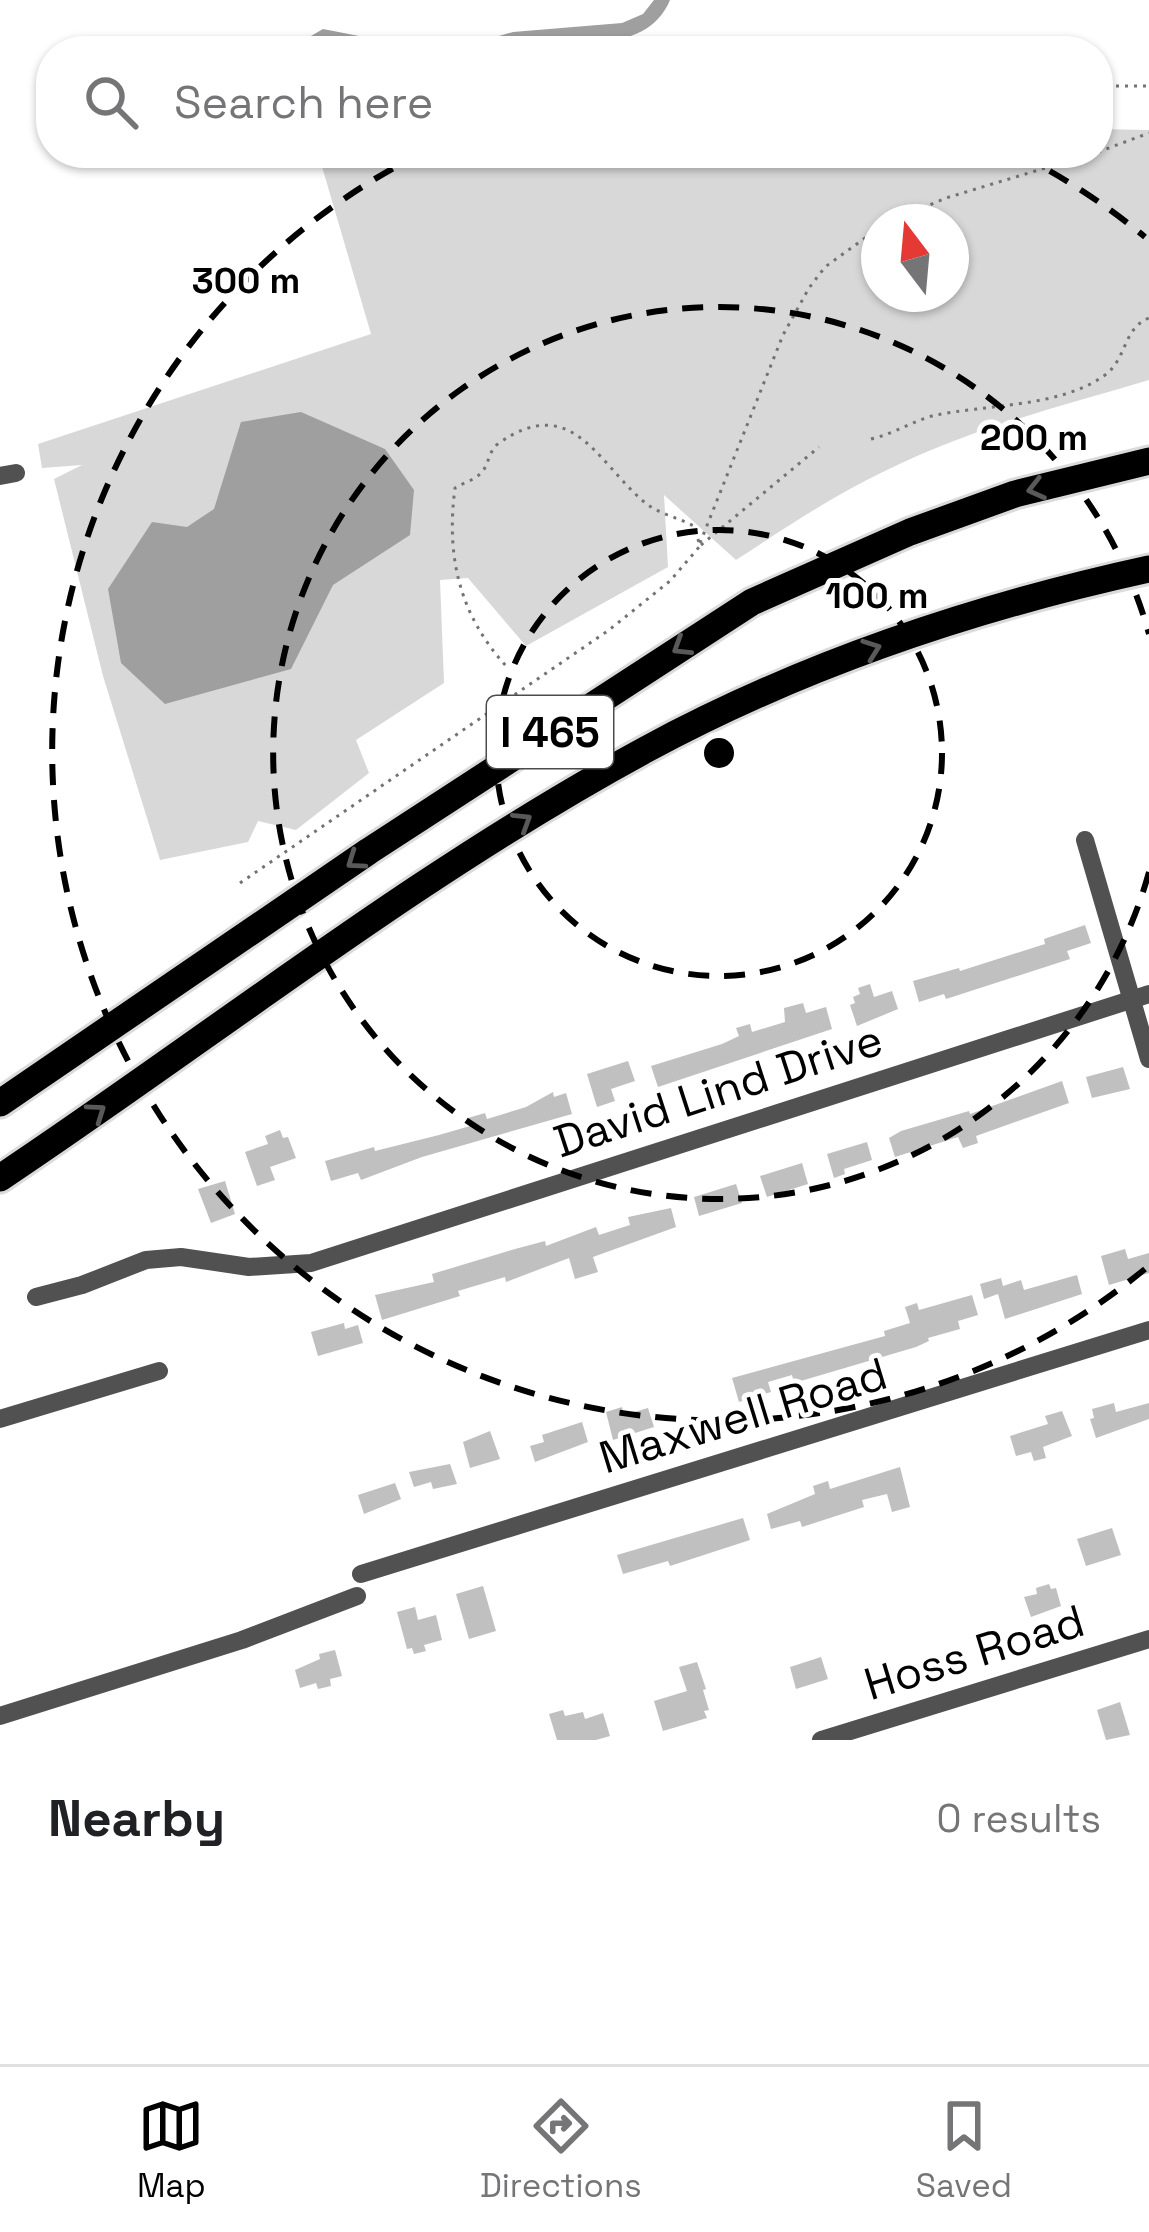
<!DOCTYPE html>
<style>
body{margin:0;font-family:"Space Grotesk",sans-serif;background:#f2f2f2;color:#202124}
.compass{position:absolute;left:861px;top:204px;width:108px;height:108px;border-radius:50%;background:#fff;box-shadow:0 3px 9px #0004;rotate:344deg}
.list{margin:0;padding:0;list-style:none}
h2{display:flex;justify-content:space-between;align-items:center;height:156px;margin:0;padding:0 48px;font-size:51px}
h2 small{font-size:39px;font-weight:400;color:#757577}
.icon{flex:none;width:66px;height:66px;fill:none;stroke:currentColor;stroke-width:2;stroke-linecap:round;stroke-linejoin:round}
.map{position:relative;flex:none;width:1149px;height:1740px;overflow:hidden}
.search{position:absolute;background:#fff;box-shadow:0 3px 9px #0004;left:36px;right:36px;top:36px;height:132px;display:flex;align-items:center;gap:30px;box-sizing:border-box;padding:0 42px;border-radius:48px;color:#757577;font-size:45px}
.sheet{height:324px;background:#fff}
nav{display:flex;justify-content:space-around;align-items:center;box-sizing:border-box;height:168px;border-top:3px solid #e0e0e0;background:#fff;font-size:33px;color:#757577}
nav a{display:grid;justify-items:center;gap:6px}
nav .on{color:#000}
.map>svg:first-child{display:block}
.green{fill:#d8d8d8;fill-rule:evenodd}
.water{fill:#9f9f9f}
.building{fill:#c0c0c0}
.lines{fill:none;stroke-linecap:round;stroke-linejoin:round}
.highway-casing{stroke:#dbdbdb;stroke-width:33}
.path{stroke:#737373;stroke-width:3;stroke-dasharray:3 6;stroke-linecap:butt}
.minor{stroke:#515151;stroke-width:18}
.highway{stroke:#000;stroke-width:27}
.oneway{stroke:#595959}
.ring{fill:none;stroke:#000;stroke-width:6;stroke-dasharray:21 15}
.labels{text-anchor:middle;stroke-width:10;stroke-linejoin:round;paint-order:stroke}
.shield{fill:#fff;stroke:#4c4c4c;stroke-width:3}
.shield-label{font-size:42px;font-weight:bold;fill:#000}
.street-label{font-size:45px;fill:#000;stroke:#fff}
.centre{fill:#000;stroke:#fff;stroke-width:6}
.ring-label{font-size:36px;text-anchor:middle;font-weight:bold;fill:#000;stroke:#fff;stroke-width:10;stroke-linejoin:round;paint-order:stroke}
</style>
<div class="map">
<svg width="1149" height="1740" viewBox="0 0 1149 1740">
<rect width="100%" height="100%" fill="#fff"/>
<path class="green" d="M1098,129L1149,130V380C1062,406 969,429 887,470C834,495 785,528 736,560L664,495L668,567L526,646L468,578L440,580L444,683L356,740L369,773L296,830L258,821L248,842L160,860L103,676L54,479L82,465L42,468L38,444L371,334L318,153H1098ZM879,222H951V294H879Z"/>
<g class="water">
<path d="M654,0H670C643,65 547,33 495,51H285L323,29L359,36L378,44L458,48L513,32L622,23L643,14Z"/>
<path d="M301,412L385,449L414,490L410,535L333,585L291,669L165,704L121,663L108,589L152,522L187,527L214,509L241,422Z"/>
</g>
<g class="building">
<path d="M1085,925L1091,943L1067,951L1070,959L946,999L944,994L919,1002L913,981L959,968L960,971L1045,944L1044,939Z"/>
<path d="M870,984L874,997L892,991L898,1009L857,1026L850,1005L855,1003L853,997L860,994L858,988Z"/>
<path d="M803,1003L806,1013L826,1007L832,1029L658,1087L651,1066L722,1044L739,1036L736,1028L750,1024L752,1032L785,1022L784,1008Z"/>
<path d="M628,1061L635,1081L611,1089L615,1101L597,1107L587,1074Z"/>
<path d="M1123,1067L1130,1089L1092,1098L1086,1077Z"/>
<path d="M1062,1081L1069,1103L976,1136L978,1143L963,1148L958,1137L895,1157L889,1138L901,1131L969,1111L970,1114Z"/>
<path d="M553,1092L554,1097L566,1093L572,1114L422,1157L361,1180L358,1173L331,1181L325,1161L374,1147L375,1151L439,1135L470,1126L468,1118L485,1113L487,1119L526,1107Z"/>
<path d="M280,1130L283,1138L288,1137L296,1158L270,1167L275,1180L257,1186L245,1152L268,1144L265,1136Z"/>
<path d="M867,1142L872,1160L844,1169L845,1174L834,1178L827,1154Z"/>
<path d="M802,1163L808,1184L767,1197L760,1176Z"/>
<path d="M225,1181L235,1214L211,1223L198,1189Z"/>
<path d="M736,1184L742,1203L699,1216L694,1197Z"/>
<path d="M671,1208L676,1227L593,1257L598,1272L575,1279L569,1258L506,1282L505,1277L458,1291L460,1296L382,1320L375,1295L434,1282L432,1274L515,1249L545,1241L546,1246L596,1227L599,1235L630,1225L628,1217Z"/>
<path d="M1125,1249L1128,1259L1149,1253V1273L1109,1285L1101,1256Z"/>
<path d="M1077,1275L1082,1294L1005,1319L998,1294L984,1299L980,1284L1001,1278L1003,1286L1021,1280L1024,1290Z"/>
<path d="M972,1295L978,1315L958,1321L960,1329L928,1338L929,1341L916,1347L794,1383L792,1375L768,1382L771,1392L739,1402L732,1378L885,1336L884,1331L910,1323L905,1307L917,1303L919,1310Z"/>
<path d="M344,1323L345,1329L358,1325L363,1343L318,1356L311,1332Z"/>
<path d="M1114,1403L1116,1412L1149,1403V1419L1096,1438L1090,1419L1094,1418L1092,1409Z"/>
<path d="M622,1407L624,1415L648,1408L654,1427L613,1440L606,1412Z"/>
<path d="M1062,1411L1072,1436L1043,1447L1046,1458L1034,1461L1031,1452L1016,1456L1010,1436L1048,1424L1045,1416Z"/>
<path d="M582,1422L588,1442L535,1462L530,1446L544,1442L542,1435Z"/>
<path d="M490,1431L500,1459L470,1468L463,1442Z"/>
<path d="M450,1464L457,1484L433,1489L431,1482L414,1487L409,1472Z"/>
<path d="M900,1467L910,1507L892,1512L887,1494L862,1500L864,1507L802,1527L800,1521L771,1529L767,1514L815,1494L813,1486L828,1481L830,1489Z"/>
<path d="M395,1483L401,1499L364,1514L358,1495Z"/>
<path d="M743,1518L750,1540L670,1566L668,1561L623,1574L617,1555Z"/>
<path d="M1112,1528L1121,1555L1086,1566L1077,1539Z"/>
<path d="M1049,1584L1051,1589L1056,1588L1061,1606L1031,1617L1024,1597L1037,1594L1036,1588Z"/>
<path d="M483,1586L496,1631L469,1639L456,1594Z"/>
<path d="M415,1607L418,1620L436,1615L442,1640L424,1645L426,1651L414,1654L412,1648L407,1649L397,1612Z"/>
<path d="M335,1650L342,1676L330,1679L331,1686L318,1689L316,1683L300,1688L295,1670L320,1659L319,1654Z"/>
<path d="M821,1657L828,1679L796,1689L790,1667Z"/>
<path d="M697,1662L706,1689L703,1690L709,1710L704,1711L707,1718L663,1731L654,1701L687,1691L679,1667Z"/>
<path d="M1120,1702L1130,1735L1106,1740L1097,1710Z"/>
<path d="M563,1710L565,1716L583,1712L585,1719L603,1713L610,1736L596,1740H557L549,1714Z"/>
</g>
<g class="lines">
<defs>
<g id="highway">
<path d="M0,1103L369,851L752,602L910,532L1015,494L1149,461"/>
<path d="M0,1178C214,1035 418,873 645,750C802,665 975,607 1149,569"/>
</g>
</defs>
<use href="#highway" class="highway-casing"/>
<g class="path">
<path d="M1098,86H1149"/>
<path d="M1098,152L1149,133"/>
<path d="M889,222L946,198L1095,153"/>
<path d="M871,439C893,434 911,422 932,416C985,404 1060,408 1105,375C1127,359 1123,328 1149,318"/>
<path d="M700,543L783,335L809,288L825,267L879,228"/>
<path d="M701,545L819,447"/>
<path d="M240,883L609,630L670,581L700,546L694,526C677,517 658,514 643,501C596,460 571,393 499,443C487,452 490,465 480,474C474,480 463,483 455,488C446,556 459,614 506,666"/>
</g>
<g class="minor">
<path d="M0,476L16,473"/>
<path d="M1085,840L1149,1059"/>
<path d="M36,1297L82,1285L146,1260L181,1257L249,1267L311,1263L1149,994"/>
<path d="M0,1419L159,1371"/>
<path d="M361,1574L1149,1330"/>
<path d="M0,1716L242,1640L357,1596"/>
<path d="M821,1740L1149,1639"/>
</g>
<use href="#highway" class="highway"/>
</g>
<defs><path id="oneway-chevron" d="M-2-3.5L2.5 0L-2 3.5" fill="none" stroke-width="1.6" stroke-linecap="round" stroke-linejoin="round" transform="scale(3)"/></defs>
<g class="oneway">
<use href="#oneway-chevron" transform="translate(1036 489) rotate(166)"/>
<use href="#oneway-chevron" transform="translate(681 647) rotate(148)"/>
<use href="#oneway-chevron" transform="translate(872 649) rotate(-20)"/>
<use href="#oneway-chevron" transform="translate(523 821) rotate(-32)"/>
<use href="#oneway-chevron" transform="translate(355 861) rotate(145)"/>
<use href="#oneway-chevron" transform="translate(97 1112) rotate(-35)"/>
</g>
<g class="ring">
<circle cx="719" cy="753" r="223"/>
<path d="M1149 872A446 446 0 1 1 1149 634"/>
<path d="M1145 1269A669 669 0 1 1 420 154M1018 154A669 669 0 0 1 1145 237"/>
</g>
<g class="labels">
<rect class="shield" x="487" y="696" width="126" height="72" rx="9"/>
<g class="shield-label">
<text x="550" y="747">I 465</text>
</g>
<g class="street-label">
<text transform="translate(718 1090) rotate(-18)" y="16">David Lind Drive</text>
<text transform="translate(743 1415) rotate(-17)" y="16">Maxwell Road</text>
<text transform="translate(974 1652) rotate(-17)" y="16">Hoss Road</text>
</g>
</g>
<circle cx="719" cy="753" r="18" class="centre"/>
<g class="ring-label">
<text x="246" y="293">300 m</text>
<text x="1034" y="450">200 m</text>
<text x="877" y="608">100 m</text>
</g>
</svg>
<svg class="compass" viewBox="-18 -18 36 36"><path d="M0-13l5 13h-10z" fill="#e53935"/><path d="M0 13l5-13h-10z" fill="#757577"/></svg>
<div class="search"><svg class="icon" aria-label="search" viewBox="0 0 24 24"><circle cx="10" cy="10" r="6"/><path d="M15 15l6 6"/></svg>Search here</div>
</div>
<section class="sheet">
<h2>Nearby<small>0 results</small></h2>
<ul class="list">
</ul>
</section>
<nav>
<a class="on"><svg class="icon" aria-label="map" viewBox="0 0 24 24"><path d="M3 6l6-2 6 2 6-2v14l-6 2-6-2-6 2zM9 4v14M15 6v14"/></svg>Map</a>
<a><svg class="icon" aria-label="directions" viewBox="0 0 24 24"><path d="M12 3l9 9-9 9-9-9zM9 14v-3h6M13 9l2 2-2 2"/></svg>Directions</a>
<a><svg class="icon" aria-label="saved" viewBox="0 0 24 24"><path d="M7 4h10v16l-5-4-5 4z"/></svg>Saved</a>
</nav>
